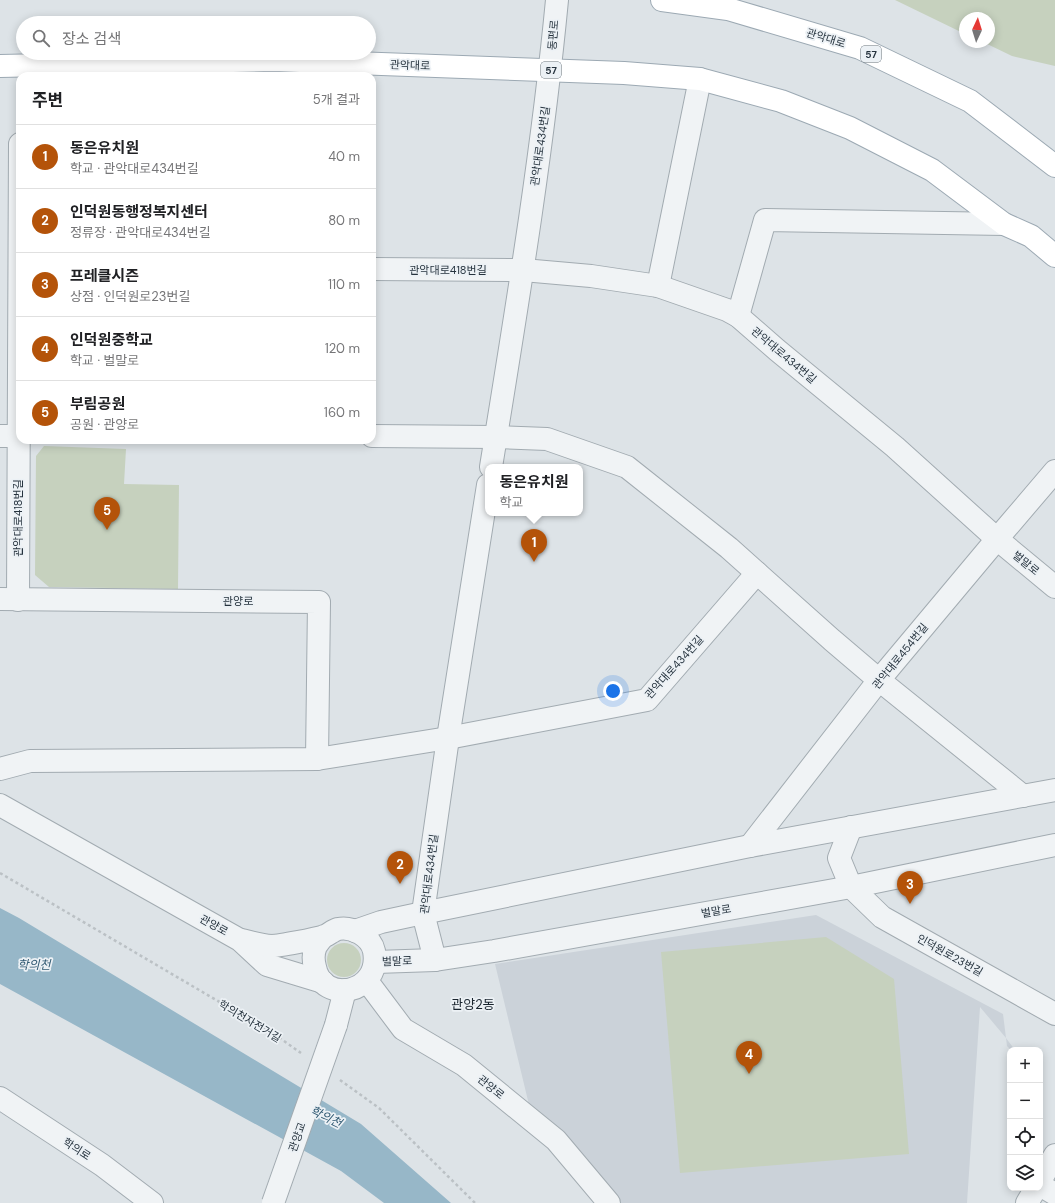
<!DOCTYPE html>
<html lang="ko">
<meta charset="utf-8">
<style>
body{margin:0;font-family:"DM Sans","Noto Sans KR",sans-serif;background:#f6f6f6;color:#202124}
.controls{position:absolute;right:12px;bottom:12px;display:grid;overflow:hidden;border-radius:8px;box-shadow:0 2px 10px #0003}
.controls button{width:36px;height:36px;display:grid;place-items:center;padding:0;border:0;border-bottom:1px solid #e0e0e0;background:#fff;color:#202124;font:20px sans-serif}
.compass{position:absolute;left:959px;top:12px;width:36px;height:36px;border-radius:50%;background:#fff;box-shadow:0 2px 10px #0003;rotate:4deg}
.you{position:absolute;left:613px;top:691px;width:14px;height:14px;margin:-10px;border:3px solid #fff;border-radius:50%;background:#1a73e8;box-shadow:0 0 0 6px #1a73e833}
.badge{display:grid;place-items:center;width:26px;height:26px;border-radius:50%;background:#b45309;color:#fff;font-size:13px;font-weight:700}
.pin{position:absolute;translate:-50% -33px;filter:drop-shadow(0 1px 2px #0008)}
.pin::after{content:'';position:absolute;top:21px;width:14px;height:12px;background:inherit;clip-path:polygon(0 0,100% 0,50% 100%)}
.popup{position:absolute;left:485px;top:464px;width:98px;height:52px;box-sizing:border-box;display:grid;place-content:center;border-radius:8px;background:#fff;filter:drop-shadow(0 1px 3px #0005);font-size:13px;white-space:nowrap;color:#757577}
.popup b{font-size:15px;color:#202124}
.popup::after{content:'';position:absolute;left:50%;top:100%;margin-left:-8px;border:8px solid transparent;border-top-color:#fff}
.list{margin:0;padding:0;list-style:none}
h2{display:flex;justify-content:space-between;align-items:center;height:52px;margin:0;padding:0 16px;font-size:17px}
h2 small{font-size:13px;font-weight:400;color:#757577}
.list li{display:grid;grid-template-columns:26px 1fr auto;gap:12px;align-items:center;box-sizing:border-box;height:64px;padding:0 16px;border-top:1px solid #e0e0e0}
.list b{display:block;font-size:15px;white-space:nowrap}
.list p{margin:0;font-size:13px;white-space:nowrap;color:#757577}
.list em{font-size:13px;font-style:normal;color:#757577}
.icon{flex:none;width:22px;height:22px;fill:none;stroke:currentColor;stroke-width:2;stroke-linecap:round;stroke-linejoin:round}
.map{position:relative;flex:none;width:1055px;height:1203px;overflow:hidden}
.search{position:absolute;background:#fff;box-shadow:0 2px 10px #0003;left:16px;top:16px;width:360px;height:44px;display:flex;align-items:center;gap:10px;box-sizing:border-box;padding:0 14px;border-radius:22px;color:#757577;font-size:15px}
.panel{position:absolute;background:#fff;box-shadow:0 2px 10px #0003;left:16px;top:72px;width:360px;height:372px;border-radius:12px}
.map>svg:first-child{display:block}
.built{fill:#cbd2d9}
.green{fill:#c6d1be}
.water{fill:#97b7c8}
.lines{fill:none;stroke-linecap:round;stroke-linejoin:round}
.minor-casing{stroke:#a2abb1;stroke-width:24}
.major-casing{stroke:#9ca9b3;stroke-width:24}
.path{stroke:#bbc1c5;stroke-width:2.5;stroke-dasharray:3 3;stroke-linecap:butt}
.minor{stroke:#f0f3f5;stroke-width:22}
.major{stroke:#fff;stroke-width:22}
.minor-bridge-casing{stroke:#a2abb1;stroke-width:24;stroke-linecap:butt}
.minor-bridge{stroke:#f0f3f5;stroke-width:22}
.labels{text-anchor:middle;stroke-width:3.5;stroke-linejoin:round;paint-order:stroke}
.shield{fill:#ecf1f5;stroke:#616c75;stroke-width:1}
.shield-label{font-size:10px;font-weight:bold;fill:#26333e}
.street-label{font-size:11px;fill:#26333e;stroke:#ecf1f5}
.water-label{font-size:12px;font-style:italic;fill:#305972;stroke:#ecf1f5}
.quarter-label{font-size:13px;fill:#19242e;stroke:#ecf1f5}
</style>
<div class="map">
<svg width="1055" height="1203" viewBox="0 0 1055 1203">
<rect width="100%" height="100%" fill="#dde3e7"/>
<path class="built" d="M816,915L1003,1014L1006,1038L1015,1050H1011L1007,1046L1006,1038L980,1007L967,1203H621L530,1109L495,964Z"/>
<g class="green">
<path d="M895,0H1055V66L1012,56L983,42H989V18H965V34Z"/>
<path d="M44,446L126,449L124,484L179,485L178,589L49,587L35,575L36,456Z"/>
<path d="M826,937L894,979L909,1154L680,1173L661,952Z"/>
<circle cx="344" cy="960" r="17"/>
</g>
<path class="water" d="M0,908L19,918L361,1124L451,1203H384L341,1171L0,984Z"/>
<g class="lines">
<defs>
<g id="minor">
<path d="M372,269L523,270L591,276L658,286L727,310L738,316L777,350L895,447L997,539L1055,587"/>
<path d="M658,286L700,79"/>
<path d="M738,316L765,220L1004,224"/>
<path d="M0,436H20"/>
<path d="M372,436L496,437L547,439L627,467L729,548L832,640L879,680L1023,796"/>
<path d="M491,467C516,312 542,157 557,0"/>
<path d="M0,599L319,602L317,759"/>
<path d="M18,600L20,144"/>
<path d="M0,769L30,761L317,759L448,738L647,700L757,573"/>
<path d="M0,805L240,940L267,965L323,982"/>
<path d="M851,827L839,858L851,887L882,917L1055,1014"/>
<path d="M750,846L879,680L997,539L1055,471"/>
<path d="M355,931L381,922L423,913L750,846L1055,790"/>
<path d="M241,940C250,942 261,945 271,946C280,946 315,939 325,936C329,934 334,930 338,929C353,926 371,937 374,951C382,994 322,1005 315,967C313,960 313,953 316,946C318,943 321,939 324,936"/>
<path d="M435,960L423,913L448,738L488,485"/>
<path d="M376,962L435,960L494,951L851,887L1055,845"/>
<path d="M367,981L403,1029L464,1065L556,1140L609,1203"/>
<path d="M336,1025L345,990"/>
<path d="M0,1098L102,1165L152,1203"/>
<path d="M1040,1181L1055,1155"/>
<path d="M1040,1185L1055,1194"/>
<path d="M1027,1203L1036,1188"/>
</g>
<g id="major">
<path d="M662,0L728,9L860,48L970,101L1055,166"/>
<path d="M0,66L273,60L624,73L700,79L781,101L850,128L932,170L1004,224L1031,236L1055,256"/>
</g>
</defs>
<use href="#minor" class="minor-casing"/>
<use href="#major" class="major-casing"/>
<g class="path">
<path d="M0,873L274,1034L301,1053"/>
<path d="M340,1080L379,1108L475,1203"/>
</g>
<use href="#minor" class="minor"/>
<use href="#major" class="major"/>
<defs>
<path id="minor-bridge" d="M273,1203L336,1025"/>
</defs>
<use href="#minor-bridge" class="minor-bridge-casing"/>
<use href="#minor-bridge" class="minor-bridge"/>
</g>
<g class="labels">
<g class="shield">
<rect x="861" y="46" width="20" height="16" rx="3"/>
<rect x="541" y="62" width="20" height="16" rx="3"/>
</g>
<g class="shield-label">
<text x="871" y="58">57</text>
<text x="551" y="74">57</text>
</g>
<g class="street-label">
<text transform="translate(553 35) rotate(-85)" y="4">동편로</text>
<text transform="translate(826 38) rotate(17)" y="4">관악대로</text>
<text transform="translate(410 65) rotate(2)" y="4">관악대로</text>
<text transform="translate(540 146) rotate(-82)" y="4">관악대로434번길</text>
<text x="448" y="274">관악대로418번길</text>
<text transform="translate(784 355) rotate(40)" y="4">관악대로434번길</text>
<text transform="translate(18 518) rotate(-90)" y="4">관악대로418번길</text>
<text transform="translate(1026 563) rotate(39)" y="4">벌말로</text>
<text x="238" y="605">관양로</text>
<text transform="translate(900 656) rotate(-51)" y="4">관악대로454번길</text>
<text transform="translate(674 667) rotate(-48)" y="4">관악대로434번길</text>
<text transform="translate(429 874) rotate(-83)" y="4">관악대로434번길</text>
<text transform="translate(716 911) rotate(-10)" y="4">벌말로</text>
<text transform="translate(214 925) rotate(29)" y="4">관양로</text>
<text transform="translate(950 955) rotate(29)" y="4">인덕원로23번길</text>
<text transform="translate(397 961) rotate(-2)" y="4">벌말로</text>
<text transform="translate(250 1021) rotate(31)" y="4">학의천자전거길</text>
<text transform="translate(491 1087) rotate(39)" y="4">관양로</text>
<text transform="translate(297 1137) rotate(-71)" y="4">관양교</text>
<text transform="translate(77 1149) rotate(33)" y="4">학의로</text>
</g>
<g class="water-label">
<text x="34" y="969">학의천</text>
<text transform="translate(326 1117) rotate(26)" y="4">학의천</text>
</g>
<g class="quarter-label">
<text x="473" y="1009">관양2동</text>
</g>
</g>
</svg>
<div class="controls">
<button>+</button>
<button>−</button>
<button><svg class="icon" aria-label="locate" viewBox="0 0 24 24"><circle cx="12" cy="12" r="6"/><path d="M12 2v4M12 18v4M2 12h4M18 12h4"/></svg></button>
<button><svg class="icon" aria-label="layers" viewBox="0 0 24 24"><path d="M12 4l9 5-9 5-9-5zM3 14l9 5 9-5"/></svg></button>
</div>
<svg class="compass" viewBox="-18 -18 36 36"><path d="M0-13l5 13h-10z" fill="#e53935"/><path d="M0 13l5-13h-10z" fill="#757577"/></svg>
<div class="you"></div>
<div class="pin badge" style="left:534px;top:562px">1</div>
<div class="popup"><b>동은유치원</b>학교</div>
<div class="pin badge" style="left:400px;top:884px">2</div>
<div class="pin badge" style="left:910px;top:904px">3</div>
<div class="pin badge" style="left:749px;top:1074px">4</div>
<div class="pin badge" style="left:107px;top:530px">5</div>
<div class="search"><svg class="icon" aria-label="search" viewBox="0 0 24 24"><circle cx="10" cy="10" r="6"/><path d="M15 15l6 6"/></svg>장소 검색</div>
<section class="panel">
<h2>주변<small>5개 결과</small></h2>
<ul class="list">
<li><span class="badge">1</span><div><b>동은유치원</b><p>학교 · 관악대로434번길</p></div><em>40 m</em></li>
<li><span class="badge">2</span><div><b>인덕원동행정복지센터</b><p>정류장 · 관악대로434번길</p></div><em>80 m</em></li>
<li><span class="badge">3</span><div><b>프레클시즌</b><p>상점 · 인덕원로23번길</p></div><em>110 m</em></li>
<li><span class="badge">4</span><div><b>인덕원중학교</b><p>학교 · 벌말로</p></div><em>120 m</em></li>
<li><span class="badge">5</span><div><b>부림공원</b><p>공원 · 관양로</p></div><em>160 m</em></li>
</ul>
</section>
</div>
